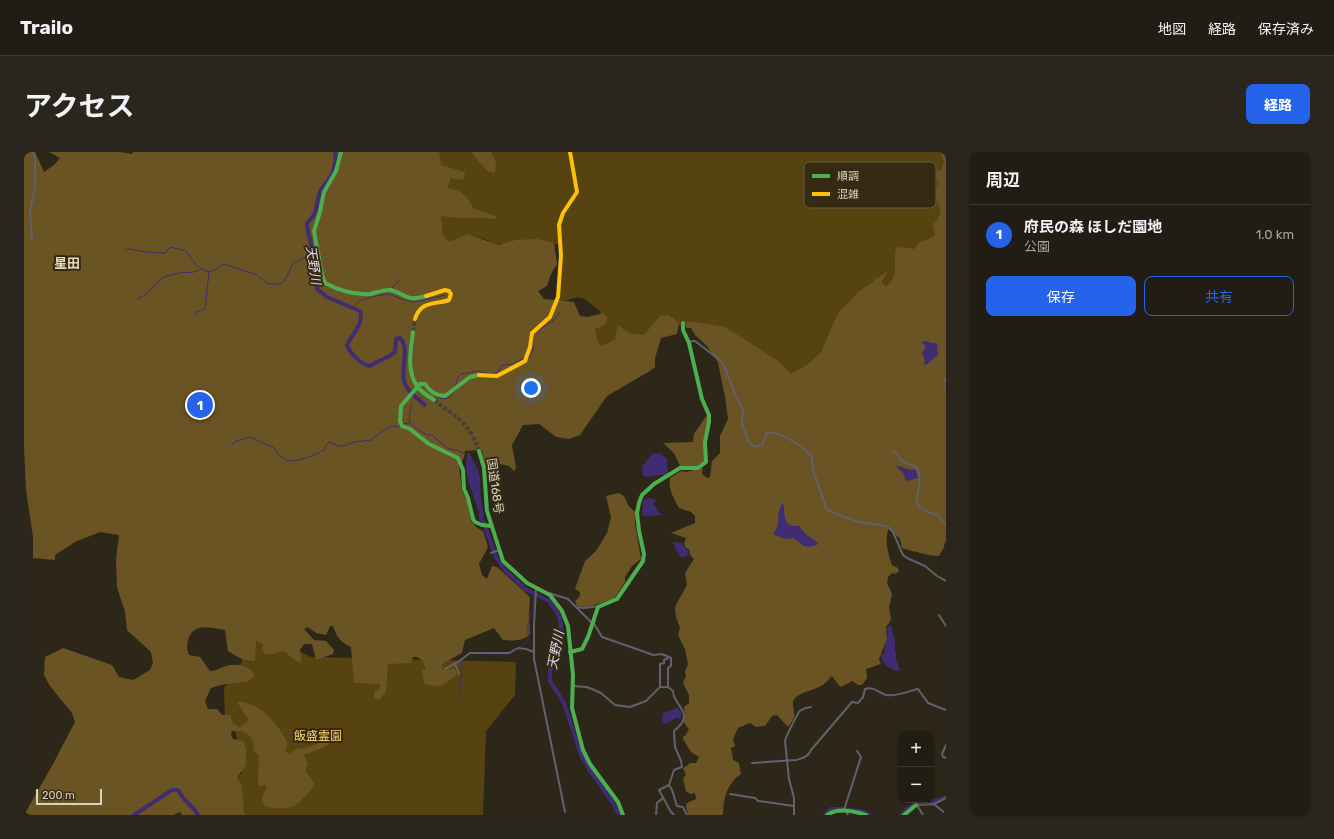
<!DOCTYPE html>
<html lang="ja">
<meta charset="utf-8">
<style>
body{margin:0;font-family:Rubik,"Noto Sans JP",sans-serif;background:#2a261d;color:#f1f3f6}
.controls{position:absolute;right:12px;bottom:12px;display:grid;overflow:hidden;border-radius:8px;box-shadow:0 1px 3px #0004}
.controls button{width:36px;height:36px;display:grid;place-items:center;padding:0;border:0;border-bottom:1px solid #3f3b34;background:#221d14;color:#f1f3f6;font:20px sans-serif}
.scale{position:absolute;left:12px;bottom:10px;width:66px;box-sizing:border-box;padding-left:4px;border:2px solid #d8d2c3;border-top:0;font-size:11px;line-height:14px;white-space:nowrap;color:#d8d2c3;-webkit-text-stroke:3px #352a12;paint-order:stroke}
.you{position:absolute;left:507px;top:236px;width:14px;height:14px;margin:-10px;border:3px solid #fff;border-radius:50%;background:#1a73e8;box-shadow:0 0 0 6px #1a73e833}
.badge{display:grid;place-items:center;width:26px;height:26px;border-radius:50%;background:#2563eb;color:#fff;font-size:13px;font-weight:700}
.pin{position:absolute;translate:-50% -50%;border:2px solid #fff;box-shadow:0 1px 4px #0006}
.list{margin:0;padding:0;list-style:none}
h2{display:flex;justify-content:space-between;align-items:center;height:52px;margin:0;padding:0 16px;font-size:17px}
h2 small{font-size:13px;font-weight:400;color:#a2a2a0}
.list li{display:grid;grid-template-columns:26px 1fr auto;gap:12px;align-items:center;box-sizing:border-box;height:60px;padding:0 16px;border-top:1px solid #3f3b34}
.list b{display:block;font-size:15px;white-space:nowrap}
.list p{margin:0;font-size:13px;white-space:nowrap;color:#a2a2a0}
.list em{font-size:13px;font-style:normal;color:#a2a2a0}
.actions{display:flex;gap:8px;padding:12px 16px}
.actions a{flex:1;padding:9px 0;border:1px solid #2563eb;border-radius:8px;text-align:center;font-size:14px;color:#2563eb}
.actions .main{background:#2563eb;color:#fff}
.map{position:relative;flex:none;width:922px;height:663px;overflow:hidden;border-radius:8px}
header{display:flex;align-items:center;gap:24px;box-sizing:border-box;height:56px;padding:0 20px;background:#221d14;border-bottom:1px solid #3f3b34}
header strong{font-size:19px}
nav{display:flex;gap:22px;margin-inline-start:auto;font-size:14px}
.intro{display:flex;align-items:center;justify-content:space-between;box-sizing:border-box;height:96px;padding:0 24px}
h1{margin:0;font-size:28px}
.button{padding:10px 18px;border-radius:8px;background:#2563eb;color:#fff;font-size:14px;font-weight:700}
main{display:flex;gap:24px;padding:0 24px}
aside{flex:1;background:#221d14;border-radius:8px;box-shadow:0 1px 3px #0004}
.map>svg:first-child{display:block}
.green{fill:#574310}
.forest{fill:#6a5424}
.water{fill:#3f2c72}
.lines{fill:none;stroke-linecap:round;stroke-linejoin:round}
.stream{stroke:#3f2c72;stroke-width:1}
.river{stroke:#3f2c72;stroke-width:4}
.highway-tunnel{stroke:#474133;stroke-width:4;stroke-dasharray:4 2;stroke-linecap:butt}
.street{stroke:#63606d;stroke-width:2}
.fast{stroke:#4caf50;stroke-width:4}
.slow{stroke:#ffc107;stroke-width:4}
.labels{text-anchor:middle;stroke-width:4;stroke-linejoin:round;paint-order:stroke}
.street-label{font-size:12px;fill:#d8d2c3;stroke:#352a12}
.park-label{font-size:12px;fill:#f9cc6a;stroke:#352a12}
.neighbourhood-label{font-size:13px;font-weight:bold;fill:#e6d8bb;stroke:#352a12}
.water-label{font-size:13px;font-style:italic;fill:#dcd9f0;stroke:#352a12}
.key{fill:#352a12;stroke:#665c47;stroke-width:1}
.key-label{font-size:11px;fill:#d8d2c3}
</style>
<header>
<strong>Trailo</strong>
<nav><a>地図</a><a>経路</a><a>保存済み</a></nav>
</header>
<div class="intro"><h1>アクセス</h1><a class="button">経路</a></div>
<main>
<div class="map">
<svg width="922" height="663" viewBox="0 0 922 663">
<rect width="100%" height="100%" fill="#2d271a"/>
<g class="green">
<path d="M412,0H922V53L919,78L792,243L671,175L653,173L583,207L565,178L577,160C557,145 561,141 535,151L539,104L537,92L481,93L471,92L463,88L449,84L420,93L391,23Z"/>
<path d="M229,482L264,494L287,505L492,510L491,543L462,579L459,663H219L221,658L213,626L218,621L212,581L201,566L200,536L212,523Z"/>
</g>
<g class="forest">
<path d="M0,0H11L20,20L30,13L36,6L25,0H96L108,2L109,0H415L417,13L441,20L440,28L427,26L423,36C438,38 443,44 450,57L472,64V67C453,65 436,67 417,64L419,83L424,89L430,88L443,82L475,93L492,88L513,87L530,91L533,112L527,122L523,134L514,139L520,147L550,150L556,164L564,165L579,161L583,165L582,172L577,175L571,176L573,188L576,194L585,191L591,187L594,173L605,181L620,183L636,164L645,163L655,171L653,182L637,186L631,206V215L626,219L583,244L556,283L545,287L532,285L515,272L499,273L488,293L492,316L490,319L485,314L471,311L462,322L458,298L441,299L440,306L435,313L438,339L443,349L447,369L453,376L459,379L464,395L455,412L458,423L463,427L468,414L473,415L506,445L505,463L506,482C499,489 489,489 479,488L470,476L441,488L438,501L418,512V518L431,517L433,523C422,531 414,538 400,531L398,519L402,517L398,508L393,505H389L387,511L364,512L362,540L355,548L350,546V540L356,536V532L330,531L327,495C316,490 313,485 309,474H306L302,483L292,481L284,475L280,477L290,488L302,489L310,498L309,502L292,508L288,492H280L276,498L278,511L274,510L259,499L249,502H241L238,498L239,492L232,489L231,509C222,510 211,504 204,499L201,478C193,477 183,474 175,476C164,479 161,493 165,503L176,505L186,519C191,519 194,517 199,515C210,511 221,512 229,520L230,524L225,529L197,533L187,536L181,549L184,557H193L198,563H206L209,571L215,575L225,568L213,550C234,548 256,574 264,592L261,599L265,602L274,596L280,597L305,587L308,589L301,595L280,603L284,612L281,619L291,632C286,640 272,656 263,656C256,657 248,656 241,654C236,646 239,644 243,636L241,633L235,634L234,627L235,604L230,599L229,590L225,583L217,579H208L207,583L209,587L219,589L222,596V613L213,626L217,632L221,663H158L156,660L149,663H0L29,612L51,570L48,561L26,534L20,523L21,505L39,496L88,513L95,525L109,528L126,518L129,511L127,500L103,478L101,460L93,435L92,408L95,383L76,380L51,390L31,403V408L9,406V385L2,338L0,295Z"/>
<path d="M447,0H467L472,10L471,21L463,19Z"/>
<path d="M917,0H922V224L920,234L922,235V388L919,397L915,404C909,405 885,398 878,396L876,387L865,376C860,386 864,402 868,413L874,416L875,419L871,422L868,421L864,425L863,431L868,442L865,455L867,468L862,475L863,487L855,507L857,512L842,517L843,526L838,533H834L828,529L817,535L813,531L808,524C804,528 799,534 793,536C788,538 774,542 771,546C767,551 770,556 770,561C771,567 767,571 764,575L753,563L748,564L741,574L732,575L726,571L714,576L709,587L711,594L707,596L709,608L715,611L717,622C704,630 699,646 699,662L697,663H664L662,654L663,651L672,647L671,641L666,642L662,639L659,627L662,623L659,616L664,613L666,611H672L675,605L667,600L659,587V585L663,582L662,581L665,578L659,569L661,565L660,555L665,551V543L659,531L662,524L661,520L664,512L661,497L654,483L656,476L652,465L651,456L653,451L663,433L661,421L670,407L666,403L665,397L662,396L660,391L662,386L647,381L671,371V364L667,360L655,356C650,347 644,337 646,326L657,319L662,320L679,316L678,322L683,326L686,325L688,309L696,301V284L704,267L701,245L694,210L682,193L671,183L667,176H662V170H670L701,175L753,208L766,221H769L783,213L797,200L814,161L834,140L849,130L852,125L853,127L865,118L857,130L862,135C865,132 869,128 870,124C873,116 869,105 872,96L876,95L890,97L892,96C895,86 905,90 911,83L909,72L913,69L917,59L911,45L915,30L912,24V21L917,18L920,11Z"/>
<path d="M683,263L684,267L680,289V311C672,317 664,316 656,314L650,301L639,291L669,290L670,282Z"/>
<path d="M595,341C605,345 600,354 612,360L611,371L617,407L608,414L601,425V430L590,447L564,455L553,454L551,449L556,444V440L551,437L561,409L572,399L583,381L587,365L582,344Z"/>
</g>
<g class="water">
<path d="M903,189L908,191H913L914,203L902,213L900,212L901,208L898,201L902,195L897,190Z"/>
<path d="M443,301H446C447,307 452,312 454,318C457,327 456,337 457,347C457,352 459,357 460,363L456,364C452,349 442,328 442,314C442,310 443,305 443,301Z"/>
<path d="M635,301L643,307L644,322L622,325L619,323L618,315L628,302Z"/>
<path d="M871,313L884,317L892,318L894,326L882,329L879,321Z"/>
<path d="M623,346L630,347L632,349L629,351V353L632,355L635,361L640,363L625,364L624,366L623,364H618L619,349Z"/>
<path d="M759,351C761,356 759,364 763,371L768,374H776C779,383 788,385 794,391L793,393C778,398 780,392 769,386L762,387L750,383V381C757,374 751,360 759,351Z"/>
<path d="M649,390L658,391L662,397L664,398L665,402L660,405H656L649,391Z"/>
<path d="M865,473L867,474L871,488V499L872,501V507L876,518L871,519C864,514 857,512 857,502H860C861,493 865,485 863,476Z"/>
<path d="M653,556L657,560V567L652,566C647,568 644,573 638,571L639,561Z"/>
</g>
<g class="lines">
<g class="stream">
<path d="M102,98L106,97L121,100L141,101L146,95C151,97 157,97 161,99C166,103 168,107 171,112C175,116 180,118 185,120L193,117L199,112L233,123L244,132H256L259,130L262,126L269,111L288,102"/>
<path d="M368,136L376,127"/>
<path d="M355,143H358L365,142L380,148L391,150L421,143"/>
<path d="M113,147L123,142L133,130L140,125L155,121L170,120L177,117"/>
<path d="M329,155L335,149L355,143"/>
<path d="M170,163L173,160L181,157L185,120"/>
<path d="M514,178L529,169L536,160"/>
<path d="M505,206L509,197V183L511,180"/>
<path d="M431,235L434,225L437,222L453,219L467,222L474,220L478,213L488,212L501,206"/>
<path d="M411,245L422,247L428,243L431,238"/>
<path d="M390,247L391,244"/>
<path d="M395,248L398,245"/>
<path d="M388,251L385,266L386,270L391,276L403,283H408L425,297L433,298L441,302"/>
<path d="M379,272L386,271"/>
<path d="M208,293L212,289L226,285L250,296C251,297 252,299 253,301C255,304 261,307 263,308C270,312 296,301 302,297L301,295L305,290L315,294H320L330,290L347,288L363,276L369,274L374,275L376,273"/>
<path d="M495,496L503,490L504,488V471L509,456L510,442"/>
<path d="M461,502H486L491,499"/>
<path d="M435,546L438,519L436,510L438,508"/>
</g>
<g class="river">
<path d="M311,0C313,7 310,18 307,24C304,30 298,34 296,40C291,53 295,61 283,71C283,77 284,81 286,87C289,104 295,120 293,137L303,145L336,159C340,172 328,182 323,193C326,202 337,212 346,214C354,209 364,206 371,200L372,187L376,186C387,197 375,218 381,232C385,241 394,247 401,253"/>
<path d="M457,358V366L460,371L472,405L480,417L501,437L525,449L534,462L536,467L537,477L536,485L526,519V529L540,551L557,603L565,617L589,651L595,663"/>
<path d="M826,658L837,659L845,663"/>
<path d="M110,663L148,638H154L160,647L171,658L174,663"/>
<path d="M801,663L807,657H819"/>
<path d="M877,663C882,659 887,652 893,651C905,648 909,652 922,645"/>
</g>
<g class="highway-tunnel">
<path d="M389,180L391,167"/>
<path d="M410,248C432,265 446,271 455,299"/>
</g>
<g class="street">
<path d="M8,87L6,60L11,35V6L9,0"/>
<path d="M289,113L296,112"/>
<path d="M666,190L668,189H671L697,209L702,218L712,245L719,257L718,272L723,286L727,293L732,295L738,293L743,281C752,278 771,290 779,296C782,299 784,302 788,304L789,318L803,358L834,370L863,374L869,380L879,403L883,406L901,414L913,424L922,429"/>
<path d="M922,226L920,233L922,235"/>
<path d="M869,300C876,303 873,304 877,308C882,313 890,311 893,317C904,336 875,355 914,363L919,370L922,372"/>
<path d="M467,401L475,398"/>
<path d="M512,437L510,473V507L541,660"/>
<path d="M525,441L544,447L568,471"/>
<path d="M552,455L560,456L577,454"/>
<path d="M915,463L922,474"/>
<path d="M431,512L435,522"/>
<path d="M421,517L434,510L446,501H485L494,496L502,497L510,500"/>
<path d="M549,534L562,535L568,537L577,541L591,553L606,555L622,549L636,535H644V516L647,514V506L638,502L629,503L621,500L578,485L569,470"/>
<path d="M636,535V512L640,511V508L644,506"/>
<path d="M644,535L649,539C649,554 673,561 650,579L651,595L657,609L658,615L650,618L645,633L635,638L647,660L650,663"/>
<path d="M922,593L918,602L919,605L922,606"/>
<path d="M728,611L772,608C779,606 784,605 787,598L828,550L834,551L839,545L841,537C849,534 854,540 862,543C871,545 885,539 894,537L904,551L922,558"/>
<path d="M645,633L648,638L653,654L659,655L663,663"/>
<path d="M706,642L731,646L734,649L742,650L770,654"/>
<path d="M890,648L899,663"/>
<path d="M910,652L922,646"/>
<path d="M892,653L910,652L922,662"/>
<path d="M820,658L837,605L833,599"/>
<path d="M822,659L824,663"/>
<path d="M632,663L633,651L639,646"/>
<path d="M770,663V646L765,627L761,589C761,586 774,561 775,560C778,556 783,556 787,555"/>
</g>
<g class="fast">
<path d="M317,0L312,19L300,40L296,60L290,79L298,123L301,131C314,138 331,143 346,142C352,141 361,137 367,138C384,143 381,150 402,144"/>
<path d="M389,180C387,197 382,218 393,234C397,240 404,244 410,248"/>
<path d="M455,223L446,225L421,244C412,244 406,240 401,232H396L377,254L376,269L378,274L386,277L405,292L434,306L439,318L440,337L444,346L449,367L451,370L458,373L467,374"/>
<path d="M455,299L460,316L463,359L479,409L503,431L526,443L538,459L544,474L549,523L548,556L559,598L566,612L594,650L599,663"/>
<path d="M546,500L558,497L564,485L574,455L593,447L619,409L620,402L615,379L613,361L615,351L618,343L630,332L656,316H674L682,310L681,290L685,270V263L678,247L665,191L659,178V171"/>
<path d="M803,663C814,655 830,659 842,663"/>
<path d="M880,663L892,653"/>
</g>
<g class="slow">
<path d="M391,167C397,148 411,153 425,148L427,142L425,139L421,138L402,144"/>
<path d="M455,223L473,224L501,209L506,195L508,181L526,165L534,145L537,104L535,73L539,61L553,40L546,0"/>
</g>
</g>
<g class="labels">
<g class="street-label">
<text transform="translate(471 334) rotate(82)" y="4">国道168号</text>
</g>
<g class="park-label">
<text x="294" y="588">飯盛霊園</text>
</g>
<g class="neighbourhood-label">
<text x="43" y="116">星田</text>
</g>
<g class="water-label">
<text transform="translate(290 113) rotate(82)" y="5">天野川</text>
<text transform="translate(531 498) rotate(-79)" y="5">天野川</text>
</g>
</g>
<rect x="780" y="10" width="132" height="46" rx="6" class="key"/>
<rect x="788" y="22" width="18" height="4" fill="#4caf50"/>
<rect x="788" y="40" width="18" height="4" fill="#ffc107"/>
<g class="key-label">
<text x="813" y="28">順調</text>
<text x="813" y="46">混雑</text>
</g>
</svg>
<div class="controls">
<button>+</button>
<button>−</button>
</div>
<div class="scale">200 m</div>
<div class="you"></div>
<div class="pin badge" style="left:176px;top:253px">1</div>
</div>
<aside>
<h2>周辺<small></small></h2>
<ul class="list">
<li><span class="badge">1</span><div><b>府民の森 ほしだ園地</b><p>公園</p></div><em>1.0 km</em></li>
</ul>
<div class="actions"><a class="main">保存</a><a>共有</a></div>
</aside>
</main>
